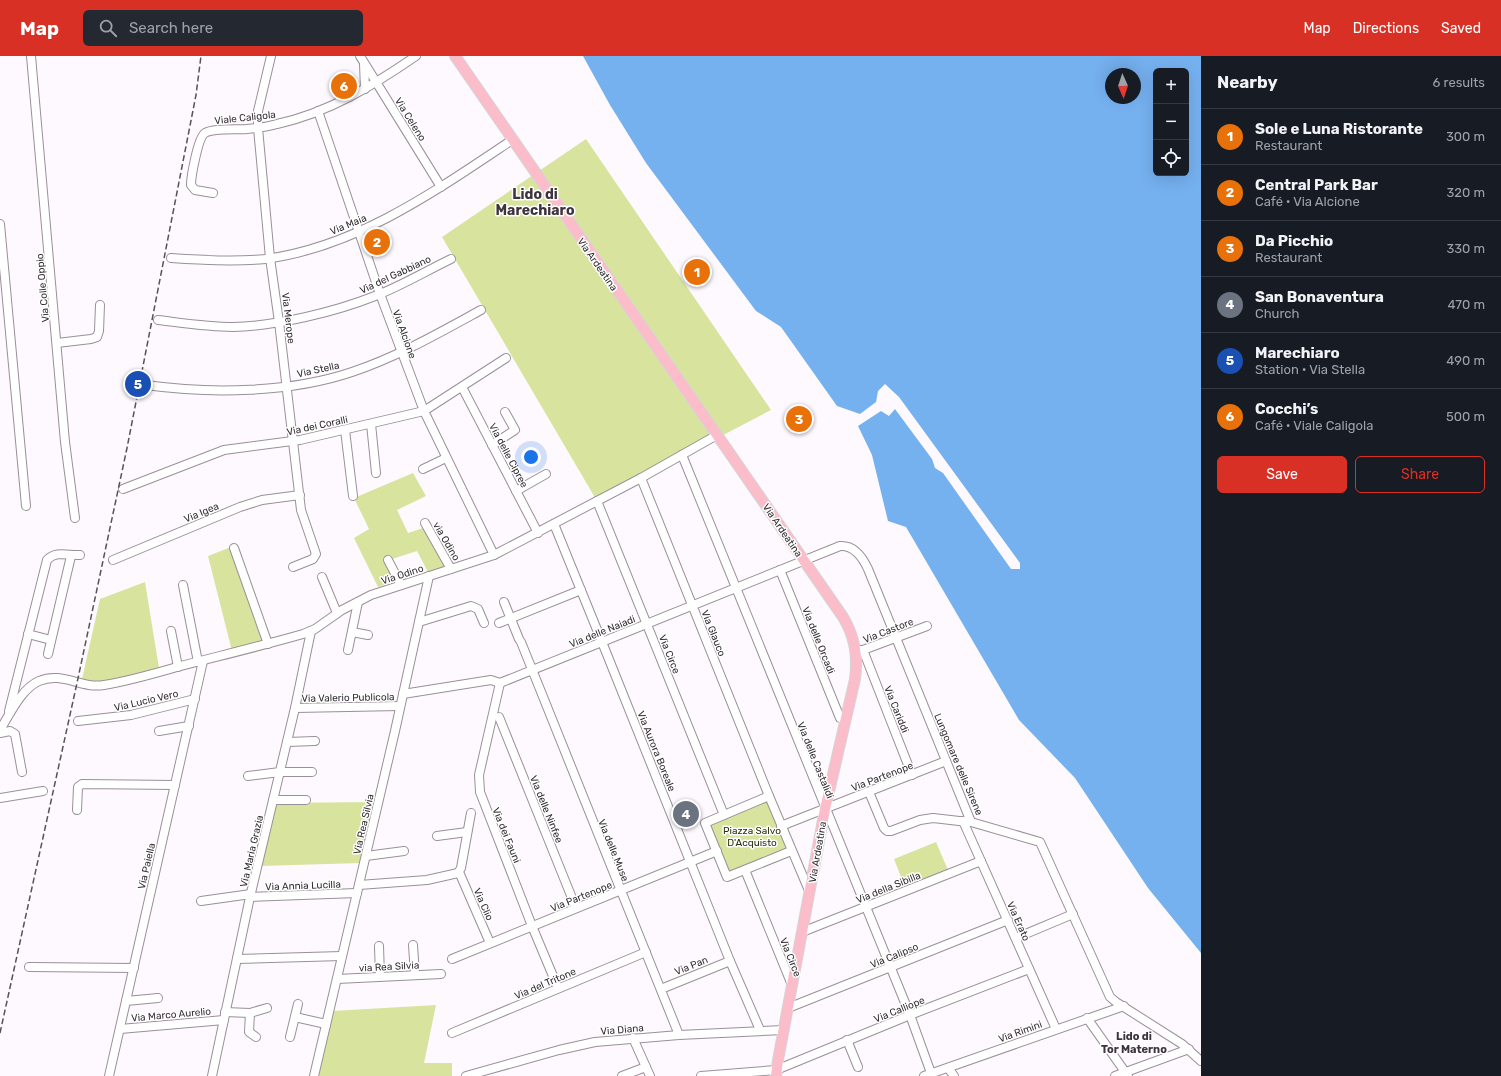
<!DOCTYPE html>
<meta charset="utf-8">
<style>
body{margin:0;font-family:Rubik,sans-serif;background:#242831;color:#f1f3f6}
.controls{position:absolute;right:12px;top:12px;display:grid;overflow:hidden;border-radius:6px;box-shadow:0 4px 16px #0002}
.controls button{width:36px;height:36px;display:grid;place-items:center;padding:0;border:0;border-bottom:1px solid #363941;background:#171b24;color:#f1f3f6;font:20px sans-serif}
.compass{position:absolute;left:1105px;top:12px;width:36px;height:36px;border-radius:50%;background:#171b24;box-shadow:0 4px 16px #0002;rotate:177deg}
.you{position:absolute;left:531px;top:401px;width:14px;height:14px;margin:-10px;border:3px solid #fff;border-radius:50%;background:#1a73e8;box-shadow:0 0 0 6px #1a73e833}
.badge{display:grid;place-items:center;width:26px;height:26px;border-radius:50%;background:#d93025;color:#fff;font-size:13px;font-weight:700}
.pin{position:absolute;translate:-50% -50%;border:2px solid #fff;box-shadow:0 1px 4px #0006}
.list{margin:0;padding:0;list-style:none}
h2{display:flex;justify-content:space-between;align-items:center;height:52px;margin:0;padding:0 16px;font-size:17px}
h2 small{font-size:13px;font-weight:400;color:#9ea1a6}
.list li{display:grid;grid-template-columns:26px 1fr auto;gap:12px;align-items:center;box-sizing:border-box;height:56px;padding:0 16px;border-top:1px solid #363941}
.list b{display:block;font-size:15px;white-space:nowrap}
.list p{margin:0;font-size:13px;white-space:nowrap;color:#9ea1a6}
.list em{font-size:13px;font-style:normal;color:#9ea1a6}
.actions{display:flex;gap:8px;padding:12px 16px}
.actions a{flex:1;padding:9px 0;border:1px solid #d93025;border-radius:6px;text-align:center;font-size:14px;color:#d93025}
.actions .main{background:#d93025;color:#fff}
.icon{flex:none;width:22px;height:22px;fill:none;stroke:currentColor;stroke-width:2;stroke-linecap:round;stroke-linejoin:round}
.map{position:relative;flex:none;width:1201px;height:1020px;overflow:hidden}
header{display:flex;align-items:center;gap:24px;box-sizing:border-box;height:56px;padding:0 20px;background:#d93025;color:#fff}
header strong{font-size:19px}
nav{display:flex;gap:22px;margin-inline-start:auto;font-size:14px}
.search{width:280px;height:36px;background:#242831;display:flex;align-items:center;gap:10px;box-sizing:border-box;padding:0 14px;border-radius:6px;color:#9ea1a6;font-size:15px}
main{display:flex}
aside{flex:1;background:#171b24}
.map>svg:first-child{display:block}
.green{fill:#d8e49e}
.water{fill:#75b0ef;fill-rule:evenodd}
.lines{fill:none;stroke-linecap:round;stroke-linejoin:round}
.minor-casing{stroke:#9b8f9a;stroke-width:10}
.major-casing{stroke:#d6d5d6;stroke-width:12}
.minor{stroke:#fff;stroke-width:8}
.major{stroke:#fabdc9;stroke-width:10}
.rail{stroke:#575257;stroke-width:1.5;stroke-dasharray:6 3;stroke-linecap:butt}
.labels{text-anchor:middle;stroke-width:3;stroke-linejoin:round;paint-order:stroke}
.street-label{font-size:10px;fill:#332e32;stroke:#fff}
.park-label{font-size:10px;fill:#2c310c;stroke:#fff}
.neighbourhood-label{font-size:11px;font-weight:bold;fill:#3e343d;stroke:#fff}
.district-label{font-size:14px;font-weight:bold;fill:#3e343d;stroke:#fff}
</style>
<header>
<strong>Map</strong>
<div class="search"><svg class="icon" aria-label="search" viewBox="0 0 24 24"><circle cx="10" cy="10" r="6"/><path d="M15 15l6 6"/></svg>Search here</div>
<nav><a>Map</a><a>Directions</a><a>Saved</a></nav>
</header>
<main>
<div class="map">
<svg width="1201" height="1020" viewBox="0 0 1201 1020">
<rect width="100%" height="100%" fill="#fef9fe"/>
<g class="green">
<path d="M586,83L771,354L597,445L442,181Z"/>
<path d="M413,417L426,440L397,454L408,477L423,472L446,511L428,516L417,495L386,505L396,525L378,531L354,482L369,473L354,442Z"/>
<path d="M231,491L264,585L232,595L208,500Z"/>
<path d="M145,526L159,612C135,618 107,630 82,623L100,543Z"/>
<path d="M769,740L791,795L727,821L705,767Z"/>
<path d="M376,746L361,807L261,810L275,747Z"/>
<path d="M936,786L948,814L905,831L894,803Z"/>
<path d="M436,949L424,1007H452V1020H317L332,955Z"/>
</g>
<path class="water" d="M583,0H1201V897L1148,832L1075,722L1019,664L906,471L888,465L872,399L858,370L881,355L889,360L895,353L932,403L935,412L943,417L1011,513H1020V507L899,341L885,328L878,335L876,346L860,358L837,350L781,271L756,255L646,107L610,49ZM1156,15H1186V117H1156ZM1111,18H1135V42H1111Z"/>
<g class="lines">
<defs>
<g id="minor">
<path d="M31,0L65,386L75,462"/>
<path d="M271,0L258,55V72L270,202L279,266L301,454L316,498L313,503L293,511"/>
<path d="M360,0L441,131"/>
<path d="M364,8L365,33"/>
<path d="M318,55L380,238L424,355L494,499"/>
<path d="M213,137L195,134L191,129C191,121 198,81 205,77C213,72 236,74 247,73C257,72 267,71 277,68C328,57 374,29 416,0"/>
<path d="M0,168L26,450"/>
<path d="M171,202C202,204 234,206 265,203C357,191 437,134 512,84"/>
<path d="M158,264C183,267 208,271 233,271C276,270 335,256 375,240C401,230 426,215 451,203"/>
<path d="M57,287L91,283L97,281L99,275L100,249"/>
<path d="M146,329C210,338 290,337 352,316C397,301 439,277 481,254"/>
<path d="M462,331L538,477"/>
<path d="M371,368L376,417"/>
<path d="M345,374L353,440"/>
<path d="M492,389L515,374L505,356"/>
<path d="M682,399L910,959L931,1017"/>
<path d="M423,413L446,402"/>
<path d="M641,422L769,740"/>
<path d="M123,433L224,394L300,384L424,355L506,302"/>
<path d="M516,435L546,418"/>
<path d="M597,445L724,759"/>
<path d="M425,467L451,513"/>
<path d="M554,468L602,586L730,905L760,974"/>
<path d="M234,492L268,588"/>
<path d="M113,504L240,451L262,444L300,439"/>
<path d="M388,504L401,529"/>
<path d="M780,514L840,662"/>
<path d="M322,521L337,557"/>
<path d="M183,529L198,606"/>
<path d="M504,546L519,583"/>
<path d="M419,566L471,550L478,553L484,567"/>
<path d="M499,567L581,534"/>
<path d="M171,575L178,611"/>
<path d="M352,576L368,579"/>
<path d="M28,578L51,584"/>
<path d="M521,586L679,979"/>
<path d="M348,594L358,546"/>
<path d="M859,594H863L927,570"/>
<path d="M863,594L912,719"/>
<path d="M48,598L71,500"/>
<path d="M500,627L479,719L480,736L532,870L558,932"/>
<path d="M403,638L491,624L500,627L840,490C854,489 863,502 868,513L971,766L1040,786L1110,941L1116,946L1182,988L1201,1005"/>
<path d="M295,652L400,650"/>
<path d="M9,655L47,504C56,494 69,500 80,499"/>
<path d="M499,661L576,852"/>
<path d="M78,665L131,659L195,643"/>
<path d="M0,674C10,658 21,633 39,625C63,615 80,633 104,629C129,625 153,618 177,611C219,600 261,590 303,578L315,573L342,554L371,539L494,499L641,422L717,379"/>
<path d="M159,675L189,670"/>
<path d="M0,677L10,675L15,678L22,716"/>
<path d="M287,686L315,685"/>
<path d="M248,720L280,716H312"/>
<path d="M869,736L884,772L887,775H891L920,764L933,762L968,766"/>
<path d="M0,742L43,735"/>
<path d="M273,744H306"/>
<path d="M77,754L78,731L82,728L175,729"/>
<path d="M963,765L1056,973"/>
<path d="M781,770L946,705"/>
<path d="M437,780L467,776"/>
<path d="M791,795L727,821L705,767L769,740L810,837"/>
<path d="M366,800L404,795"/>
<path d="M745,814L792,929"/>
<path d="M459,816L490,887"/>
<path d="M359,829L427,824L458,817L461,812L471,757"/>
<path d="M250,841L357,837"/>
<path d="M201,845L251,838"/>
<path d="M802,876L981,805"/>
<path d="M1016,882L1073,858"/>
<path d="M413,889L415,919"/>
<path d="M379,890L380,921"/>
<path d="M237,903L342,900"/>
<path d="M452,903L717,795"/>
<path d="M29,911L134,912"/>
<path d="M337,923L441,918"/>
<path d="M661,933L730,905"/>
<path d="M126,945L158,942"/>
<path d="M788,952L1008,864"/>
<path d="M225,956L250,957L267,952"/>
<path d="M250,957L249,976L256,981"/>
<path d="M295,961L326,968"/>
<path d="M1087,962L1128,1020"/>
<path d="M120,973L224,964"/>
<path d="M452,977L646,896"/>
<path d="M290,981L298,948"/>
<path d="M633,982L650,1020"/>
<path d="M847,984L858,1011"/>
<path d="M948,1012L954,1020"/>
<path d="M109,1020L203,605"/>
<path d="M212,1020L250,841L295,652L311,575"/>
<path d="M314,1020L395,675L429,520"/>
<path d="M466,1020L559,994L595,986L679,979L783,974"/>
<path d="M622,1020L646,1011"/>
<path d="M701,1020L776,1014L910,959L1029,913"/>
<path d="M924,1020L1124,950"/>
<path d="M1115,1020L1189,993"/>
</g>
<path id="major" d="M455,0L843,561C855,581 858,600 855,623L825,753L778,1004L776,1020"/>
</defs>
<use href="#minor" class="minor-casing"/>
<use href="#major" class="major-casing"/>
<use href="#minor" class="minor"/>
<use href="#major" class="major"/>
<path class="rail" d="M0,977L77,627L127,392L196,39L201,0"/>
</g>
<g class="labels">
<g class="street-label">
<text transform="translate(245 61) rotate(-6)" y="4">Viale Caligola</text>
<text transform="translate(411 63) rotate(58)" y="4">Via Celeno</text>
<text transform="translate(348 168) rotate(-22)" y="4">Via Maia</text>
<text transform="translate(598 208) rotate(55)" y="4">Via Ardeatina</text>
<text transform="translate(395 218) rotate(-25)" y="4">Via del Gabbiano</text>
<text transform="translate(42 232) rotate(-95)" y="4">Via Colle Oppio</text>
<text transform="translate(289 262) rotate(83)" y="4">Via Merope</text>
<text transform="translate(405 278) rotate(70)" y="4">Via Alcione</text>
<text transform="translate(318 313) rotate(-12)" y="4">Via Stella</text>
<text transform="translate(317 369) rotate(-12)" y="4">Via dei Coralli</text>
<text transform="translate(509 399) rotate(62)" y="4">Via delle Cipree</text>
<text transform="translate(201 456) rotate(-23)" y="4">Via Igea</text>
<text transform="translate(783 474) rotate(56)" y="4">Via Ardeatina</text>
<text transform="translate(447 485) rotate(60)" y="4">via Odino</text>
<text transform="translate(402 518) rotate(-18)" y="4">Via Odino</text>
<text transform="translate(888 574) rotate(-21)" y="4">Via Castore</text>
<text transform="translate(602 575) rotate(-22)" y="4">Via delle Naiadi</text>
<text transform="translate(714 577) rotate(68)" y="4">Via Glauco</text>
<text transform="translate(819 584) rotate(68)" y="4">Via delle Orcadi</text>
<text transform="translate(670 598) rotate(68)" y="4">Via Circe</text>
<text transform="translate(348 641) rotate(-1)" y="4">Via Valerio Publicola</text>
<text transform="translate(146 644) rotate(-13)" y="4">Via Lucio Vero</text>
<text transform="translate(897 653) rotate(68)" y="4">Via Cariddi</text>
<text transform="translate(657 695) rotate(68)" y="4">Via Aurora Boreale</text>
<text transform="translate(816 704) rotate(68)" y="4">Via delle Castalidi</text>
<text transform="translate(959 708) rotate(67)" y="4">Lungomare delle Sirene</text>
<text transform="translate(882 720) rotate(-21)" y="4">Via Partenope</text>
<text transform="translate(547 753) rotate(68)" y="4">Via delle Ninfee</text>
<text transform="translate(363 768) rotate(-77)" y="4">Via Rea Silvia</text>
<text transform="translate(507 779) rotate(68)" y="4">Via dei Fauni</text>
<text transform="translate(614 794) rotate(68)" y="4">Via delle Muse</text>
<text transform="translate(251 795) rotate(-77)" y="4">Via Maria Grazia</text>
<text transform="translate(817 796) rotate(-80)" y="4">Via Ardeatina</text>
<text transform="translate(146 810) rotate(-77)" y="4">Via Paiella</text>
<text transform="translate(303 829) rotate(-2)" y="4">Via Annia Lucilla</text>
<text transform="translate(888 831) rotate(-22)" y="4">Via della Sibilla</text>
<text transform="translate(581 840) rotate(-22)" y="4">Via Partenope</text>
<text transform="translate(484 848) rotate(66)" y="4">Via Clio</text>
<text transform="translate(1019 865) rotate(66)" y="4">Via Erato</text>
<text transform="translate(894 899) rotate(-22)" y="4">Via Calipso</text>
<text transform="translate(791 901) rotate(68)" y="4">Via Circe</text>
<text transform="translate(691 909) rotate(-22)" y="4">Via Pan</text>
<text transform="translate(389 910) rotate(-3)" y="4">via Rea Silvia</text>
<text transform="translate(545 927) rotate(-23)" y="4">Via del Tritone</text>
<text transform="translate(899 953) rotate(-22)" y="4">Via Calliope</text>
<text transform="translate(171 958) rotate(-5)" y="4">Via Marco Aurelio</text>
<text transform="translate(622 973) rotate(-5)" y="4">Via Diana</text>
<text transform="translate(1020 975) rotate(-20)" y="4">Via Rimini</text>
</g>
<g class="park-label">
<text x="752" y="778">Piazza Salvo<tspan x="752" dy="12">D'Acquisto</tspan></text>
</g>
<g class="neighbourhood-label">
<text x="1134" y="984">Lido di<tspan x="1134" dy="13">Tor Materno</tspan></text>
</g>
<g class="district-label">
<text x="535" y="143">Lido di<tspan x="535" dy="16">Marechiaro</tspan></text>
</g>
</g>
</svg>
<div class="controls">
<button>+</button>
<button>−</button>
<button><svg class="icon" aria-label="locate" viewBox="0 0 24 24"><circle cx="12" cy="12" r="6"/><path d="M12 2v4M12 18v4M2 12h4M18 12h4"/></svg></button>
</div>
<svg class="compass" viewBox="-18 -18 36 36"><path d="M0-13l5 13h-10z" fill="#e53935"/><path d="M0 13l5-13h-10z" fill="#9ea1a6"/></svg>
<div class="you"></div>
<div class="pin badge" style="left:697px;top:216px;background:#e8710a">1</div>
<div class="pin badge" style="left:377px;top:186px;background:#e8710a">2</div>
<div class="pin badge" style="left:799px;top:363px;background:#e8710a">3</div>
<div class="pin badge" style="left:686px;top:758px;background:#6b7280">4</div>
<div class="pin badge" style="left:138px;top:328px;background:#1a4fb4">5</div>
<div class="pin badge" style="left:344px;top:30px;background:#e8710a">6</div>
</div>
<aside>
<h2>Nearby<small>6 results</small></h2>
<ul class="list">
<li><span class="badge" style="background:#e8710a">1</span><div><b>Sole e Luna Ristorante</b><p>Restaurant</p></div><em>300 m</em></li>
<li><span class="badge" style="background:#e8710a">2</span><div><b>Central Park Bar</b><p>Café · Via Alcione</p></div><em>320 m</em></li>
<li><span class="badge" style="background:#e8710a">3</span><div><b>Da Picchio</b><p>Restaurant</p></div><em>330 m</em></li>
<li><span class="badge" style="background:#6b7280">4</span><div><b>San Bonaventura</b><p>Church</p></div><em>470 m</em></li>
<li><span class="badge" style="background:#1a4fb4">5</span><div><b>Marechiaro</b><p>Station · Via Stella</p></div><em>490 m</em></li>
<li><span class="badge" style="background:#e8710a">6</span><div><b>Cocchi’s</b><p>Café · Viale Caligola</p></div><em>500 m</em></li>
</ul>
<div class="actions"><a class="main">Save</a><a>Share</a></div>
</aside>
</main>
